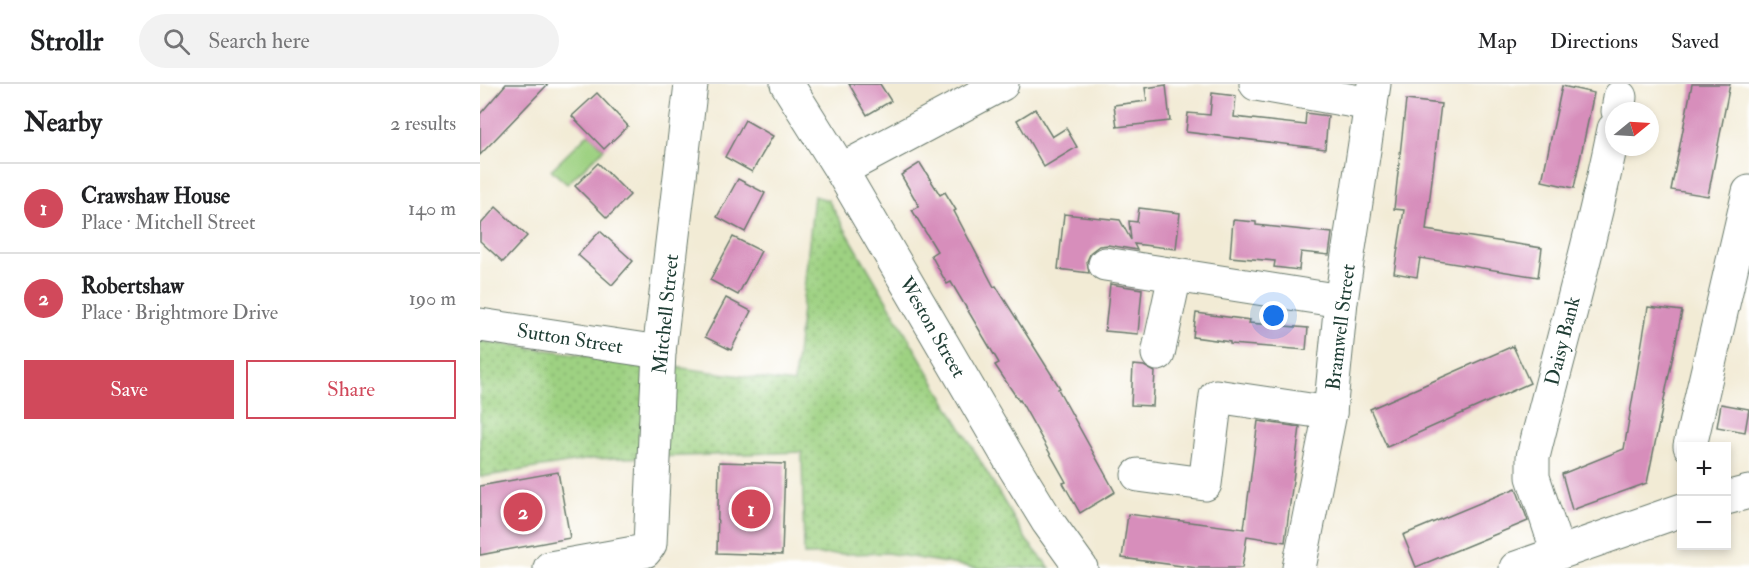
<!DOCTYPE html>
<meta charset="utf-8">
<style>
body{margin:0;font-family:"IM FELL Double Pica",serif;background:#f2f2f2;color:#202124}
.controls{position:absolute;right:18px;bottom:18px;display:grid;overflow:hidden;border-radius:0px;box-shadow:0 3px 9px #0003}
.controls button{width:54px;height:54px;display:grid;place-items:center;padding:0;border:0;border-bottom:2px solid #e0e0e0;background:#fff;color:#202124;font:30px sans-serif}
.compass{position:absolute;left:1125px;top:18px;width:54px;height:54px;border-radius:50%;background:#fff;box-shadow:0 3px 9px #0003;rotate:72deg}
.you{position:absolute;left:794px;top:232px;width:21px;height:21px;margin:-15px;border:4px solid #fff;border-radius:50%;background:#1a73e8;box-shadow:0 0 0 9px #1a73e833}
.badge{display:grid;place-items:center;width:39px;height:39px;border-radius:50%;background:#d1495b;color:#fff;font-size:20px;font-weight:700}
.pin{position:absolute;translate:-50% -50%;border:3px solid #fff;box-shadow:0 2px 6px #0006}
.list{margin:0;padding:0;list-style:none}
h2{display:flex;justify-content:space-between;align-items:center;height:78px;margin:0;padding:0 24px;font-size:26px}
h2 small{font-size:20px;font-weight:400;color:#757577}
.list li{display:grid;grid-template-columns:39px 1fr auto;gap:18px;align-items:center;box-sizing:border-box;height:90px;padding:0 24px;border-top:2px solid #e0e0e0}
.list b{display:block;font-size:22px;white-space:nowrap}
.list p{margin:0;font-size:20px;white-space:nowrap;color:#757577}
.list em{font-size:20px;font-style:normal;color:#757577}
.actions{display:flex;gap:12px;padding:18px 24px}
.actions a{flex:1;padding:14px 0;border:2px solid #d1495b;border-radius:0px;text-align:center;font-size:21px;color:#d1495b}
.actions .main{background:#d1495b;color:#fff}
.icon{flex:none;width:33px;height:33px;fill:none;stroke:currentColor;stroke-width:2;stroke-linecap:round;stroke-linejoin:round}
.map{position:relative;flex:none;width:1269px;height:484px;overflow:hidden}
header{display:flex;align-items:center;gap:36px;box-sizing:border-box;height:84px;padding:0 30px;background:#fff;border-bottom:2px solid #e0e0e0}
header strong{font-size:28px}
nav{display:flex;gap:33px;margin-inline-start:auto;font-size:21px}
.search{width:420px;height:54px;background:#f2f2f2;display:flex;align-items:center;gap:15px;box-sizing:border-box;padding:0 21px;border-radius:33px;color:#757577;font-size:22px}
main{display:flex}
aside{flex:1;background:#fff}
.map>svg:first-child{display:block}
.grass{fill:url(#grass-dots);stroke:#5e875b;stroke-width:1.5}
.garden{fill:#9ed182;stroke:#5e875b;stroke-width:1.5}
.building{fill:#d78ebb}
.lines{fill:none;stroke-linecap:round;stroke-linejoin:round}
.minor-casing{stroke:#697a6c;stroke-width:35}
.minor{stroke:#fff;stroke-width:33}
.labels{text-anchor:middle;stroke-width:4.5;stroke-linejoin:round;paint-order:stroke}
.street-label{font-size:20px;fill:#1f3d34;stroke:#fff}
</style>
<header>
<strong>Strollr</strong>
<div class="search"><svg class="icon" aria-label="search" viewBox="0 0 24 24"><circle cx="10" cy="10" r="6"/><path d="M15 15l6 6"/></svg>Search here</div>
<nav><a>Map</a><a>Directions</a><a>Saved</a></nav>
</header>
<main>
<aside>
<h2>Nearby<small>2 results</small></h2>
<ul class="list">
<li><span class="badge">1</span><div><b>Crawshaw House</b><p>Place · Mitchell Street</p></div><em>140 m</em></li>
<li><span class="badge">2</span><div><b>Robertshaw</b><p>Place · Brightmore Drive</p></div><em>190 m</em></li>
</ul>
<div class="actions"><a class="main">Save</a><a>Share</a></div>
</aside>
<div class="map">
<svg width="1269" height="484" viewBox="0 0 1269 484">
<defs>
<pattern id="grass-dots" width="8" height="8" patternUnits="userSpaceOnUse" patternTransform="scale(1.5)"><rect width="8" height="8" fill="#9ed182"/><path d="M2 2h.1M6 6h.1" fill="none" stroke="#80ab6b" stroke-width="1.8" stroke-linecap="round"/></pattern>
</defs>
<rect width="100%" height="100%" fill="#fff"/>
<filter id="ink" filterUnits="userSpaceOnUse"><feTurbulence type="fractalNoise" baseFrequency=".0167" numOctaves="2"/><feDisplacementMap in="SourceGraphic" scale="12" xChannelSelector="R" yChannelSelector="G"/><feConvolveMatrix kernelMatrix="1 2 1 2 8 2 1 2 1" color-interpolation-filters="sRGB"/></filter>
<filter id="wash" filterUnits="userSpaceOnUse"><feTurbulence type="fractalNoise" baseFrequency=".008" numOctaves="4" result="noise"/><feDisplacementMap in="SourceGraphic" scale="24" xChannelSelector="R" yChannelSelector="G"/><feGaussianBlur stdDeviation="1.35" result="paint"/><feColorMatrix in="noise" values="0 0 0 0 0 0 0 0 0 0 0 0 0 0 0 0 0 1.4 0 .05"/><feComposite in="paint" operator="in"/></filter>
<g filter="url(#wash)">
<rect width="100%" height="100%" fill="#f2ebd5"/>
<path class="grass" d="M334,112L348,116L547,457L570,484H496L407,469L324,471L322,368L111,375L0,393V257L314,299Z"/>
<path class="garden" d="M109,49L124,65L87,100L71,86Z"/>
<g id="blocks">
<g class="building">
<path d="M26,0H68L0,71V30Z"/>
<path d="M369,0H400L411,17L387,31Z"/>
<path d="M1212,0H1250L1228,112L1191,106Z"/>
<path d="M686,1L690,37L637,43L634,21L667,17L665,4Z"/>
<path d="M1082,2L1114,9L1094,104L1062,97Z"/>
<path d="M117,9L148,42L124,65L92,32Z"/>
<path d="M732,9L756,12L754,33L825,41L826,29L848,32L845,65L706,48L708,29L730,31Z"/>
<path d="M926,16L961,20L946,146L1062,164L1058,193L940,174L937,193L914,189L924,126L914,125Z"/>
<path d="M555,25L572,53L586,44L597,63L564,83L537,36Z"/>
<path d="M265,36L293,52L272,88L245,73Z"/>
<path d="M118,79L150,111L127,134L95,102Z"/>
<path d="M440,79L460,111L465,108L476,126L474,127L514,203L516,202L580,304L578,305L635,408L600,429L583,399L586,398L540,316L539,317L515,281L519,279L471,198L467,200L451,171L457,167L432,126L439,122L421,91Z"/>
<path d="M258,95L285,109L265,148L237,133Z"/>
<path d="M16,123L47,152L23,178L0,157V141Z"/>
<path d="M659,124L700,129L696,165L654,160L657,166L628,161L619,162L611,168L607,177L609,189L578,185L584,130L640,136L651,156L649,137L657,138Z"/>
<path d="M753,136L776,138V141L852,149L849,171L821,168L819,186L794,183L795,177L750,173Z"/>
<path d="M120,147L153,177L132,201L98,171Z"/>
<path d="M253,153L281,167L258,211L230,196Z"/>
<path d="M630,200L662,205L658,250L625,247Z"/>
<path d="M246,214L271,227L251,266L225,253Z"/>
<path d="M1168,223L1202,227L1167,399L1092,426L1082,390L1144,365Z"/>
<path d="M716,229L770,236L769,239L828,244L826,266L750,260V258L713,253Z"/>
<path d="M1033,262L1050,299L907,363L890,325Z"/>
<path d="M653,281L664,282L675,288L673,322L651,321Z"/>
<path d="M1241,320L1269,325L1265,348L1237,343Z"/>
<path d="M778,337L820,343L805,458L767,452L762,484H717L642,474L648,430L764,445Z"/>
<path d="M239,378L305,380L302,471L237,469Z"/>
<path d="M78,388L90,454L0,471V402Z"/>
<path d="M1036,404L1048,437L936,483L923,451Z"/>
</g>
</g>
</g>
<g filter="url(#ink)">
<use href="#blocks" fill-opacity="0" stroke="#697a6c" stroke-width="1.5"/>
<g class="lines">
<defs>
<g id="minor">
<path d="M307,0L361,86L533,381L568,438L601,484"/>
<path d="M776,0L891,20"/>
<path d="M1138,27L1140,13"/>
<path d="M361,86L522,0"/>
<path d="M625,180L861,217"/>
<path d="M0,241L179,268"/>
<path d="M678,270L695,191"/>
<path d="M1210,362L1269,108"/>
<path d="M658,391L725,400L736,312L850,329"/>
<path d="M1246,414L1269,408"/>
<path d="M1078,469L1053,393V373C1080,264 1112,155 1134,45"/>
<path d="M70,484L165,467L170,460L179,268L211,0"/>
<path d="M819,484L850,329L861,217L894,0"/>
<path d="M1036,484L1202,426"/>
</g>
</defs>
<use href="#minor" class="minor-casing"/>
<use href="#minor" class="minor"/>
</g>
</g>
<g class="labels">
<g class="street-label">
<text transform="translate(185 230) rotate(-84)" y="7">Mitchell Street</text>
<text transform="translate(453 243) rotate(60)" y="7">Weston Street</text>
<text transform="translate(860 243) rotate(-83)" y="7">Bramwell Street</text>
<text transform="translate(90 254) rotate(9)" y="7">Sutton Street</text>
<text transform="translate(1082 257) rotate(-76)" y="7">Daisy Bank</text>
</g>
</g>
</svg>
<div class="controls">
<button>+</button>
<button>−</button>
</div>
<svg class="compass" viewBox="-18 -18 36 36"><path d="M0-13l5 13h-10z" fill="#e53935"/><path d="M0 13l5-13h-10z" fill="#757577"/></svg>
<div class="you"></div>
<div class="pin badge" style="left:271px;top:425px">1</div>
<div class="pin badge" style="left:43px;top:428px">2</div>
</div>
</main>
